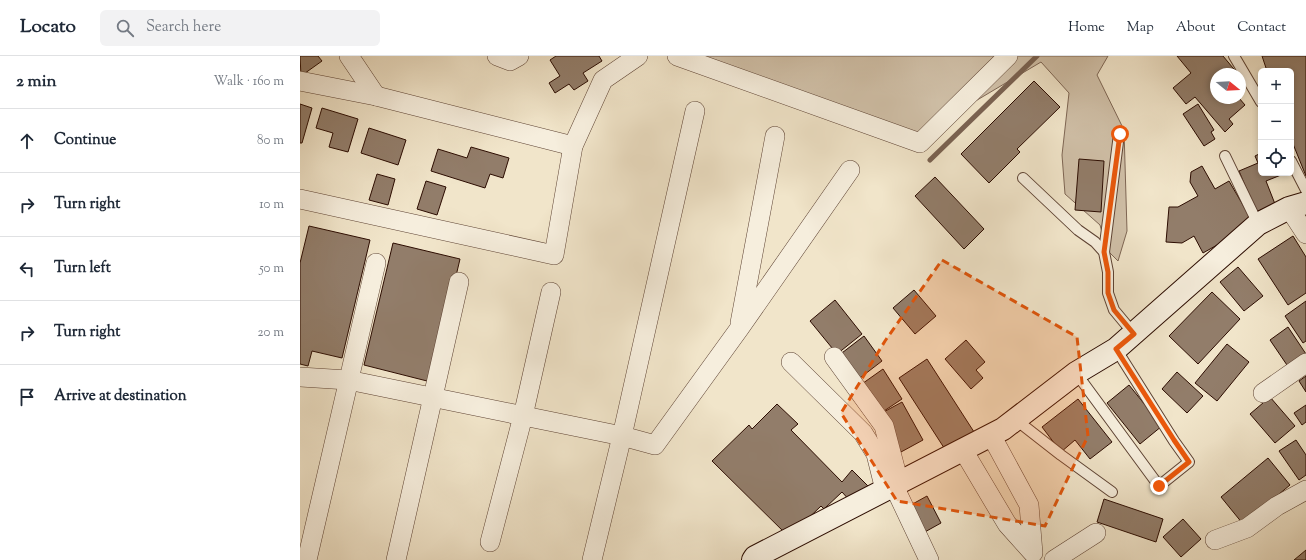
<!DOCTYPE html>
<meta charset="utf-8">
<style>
body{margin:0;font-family:"Sorts Mill Goudy",serif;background:#f2f2f3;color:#1f2937}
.controls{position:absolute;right:12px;top:12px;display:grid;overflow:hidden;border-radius:6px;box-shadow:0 2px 6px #0003}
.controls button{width:36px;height:36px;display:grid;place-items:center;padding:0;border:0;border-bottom:1px solid #e0e1e3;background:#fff;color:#1f2937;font:20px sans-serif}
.compass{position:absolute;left:910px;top:12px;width:36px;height:36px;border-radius:50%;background:#fff;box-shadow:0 2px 6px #0003;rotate:108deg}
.stop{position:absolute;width:12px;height:12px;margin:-9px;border:3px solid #ea580c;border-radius:50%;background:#fff}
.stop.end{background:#ea580c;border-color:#fff;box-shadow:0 1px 4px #0008}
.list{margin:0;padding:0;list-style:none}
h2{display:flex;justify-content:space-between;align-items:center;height:52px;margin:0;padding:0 16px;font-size:17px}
h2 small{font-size:13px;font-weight:400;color:#747a83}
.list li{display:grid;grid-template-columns:26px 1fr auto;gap:12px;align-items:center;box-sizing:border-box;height:64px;padding:0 16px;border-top:1px solid #e0e1e3}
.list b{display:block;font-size:15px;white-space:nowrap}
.list em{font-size:13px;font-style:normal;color:#747a83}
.icon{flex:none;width:22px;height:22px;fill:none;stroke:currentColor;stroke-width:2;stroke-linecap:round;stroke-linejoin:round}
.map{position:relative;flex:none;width:1006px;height:504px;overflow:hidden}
header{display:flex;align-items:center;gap:24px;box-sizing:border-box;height:56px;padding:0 20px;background:#fff;border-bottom:1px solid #e0e1e3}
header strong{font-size:19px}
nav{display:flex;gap:22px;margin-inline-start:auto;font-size:14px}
.search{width:280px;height:36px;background:#f2f2f3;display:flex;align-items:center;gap:10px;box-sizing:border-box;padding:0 14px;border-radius:6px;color:#747a83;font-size:15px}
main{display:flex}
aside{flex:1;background:#fff}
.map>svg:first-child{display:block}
.green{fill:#d0c0a8;stroke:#7e6654}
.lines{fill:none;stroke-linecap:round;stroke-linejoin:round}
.stream{stroke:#7a6251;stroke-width:5}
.building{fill:#927d6a;stroke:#2c0c01}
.lane-casing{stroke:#5d4233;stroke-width:12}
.street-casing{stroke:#5d4233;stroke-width:20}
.secondary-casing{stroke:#2c0c01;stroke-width:24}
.lane{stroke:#f6eedd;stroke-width:10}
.street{stroke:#f6eedd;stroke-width:19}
.secondary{stroke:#f6eedd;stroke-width:22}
.route{stroke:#ea580c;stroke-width:5}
.marked{fill:#df550b;fill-opacity:0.2;stroke:#df550b;stroke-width:3;stroke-dasharray:8 5;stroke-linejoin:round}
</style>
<header>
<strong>Locato</strong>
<div class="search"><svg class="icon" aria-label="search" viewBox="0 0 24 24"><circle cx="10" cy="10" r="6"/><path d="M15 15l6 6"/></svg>Search here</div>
<nav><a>Home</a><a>Map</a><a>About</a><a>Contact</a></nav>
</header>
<main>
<aside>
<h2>2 min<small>Walk · 160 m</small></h2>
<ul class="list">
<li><svg class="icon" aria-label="ahead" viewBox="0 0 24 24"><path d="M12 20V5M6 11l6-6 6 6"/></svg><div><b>Continue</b></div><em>80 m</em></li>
<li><svg class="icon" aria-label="right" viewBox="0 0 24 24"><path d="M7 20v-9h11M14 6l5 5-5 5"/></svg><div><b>Turn right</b></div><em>10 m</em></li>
<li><svg class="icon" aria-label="left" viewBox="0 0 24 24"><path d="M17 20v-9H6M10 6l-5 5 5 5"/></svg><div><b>Turn left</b></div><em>50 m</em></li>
<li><svg class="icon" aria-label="right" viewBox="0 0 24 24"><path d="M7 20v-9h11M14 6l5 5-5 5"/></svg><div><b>Turn right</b></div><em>20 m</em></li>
<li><svg class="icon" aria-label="arrive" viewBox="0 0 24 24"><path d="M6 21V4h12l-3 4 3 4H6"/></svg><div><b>Arrive at destination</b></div></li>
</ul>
</aside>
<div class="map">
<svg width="1006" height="504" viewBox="0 0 1006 504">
<rect width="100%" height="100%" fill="#f1e5ca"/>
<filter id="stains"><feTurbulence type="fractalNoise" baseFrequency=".005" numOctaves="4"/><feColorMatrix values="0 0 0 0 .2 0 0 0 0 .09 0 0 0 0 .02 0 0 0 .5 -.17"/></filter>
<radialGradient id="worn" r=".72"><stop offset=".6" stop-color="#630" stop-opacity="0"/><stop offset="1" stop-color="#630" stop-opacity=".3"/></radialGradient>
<path class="green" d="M394,0H808L797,19L824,74L827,175L818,205L807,194L800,169L765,138L762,99L769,37L741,6L615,81Z"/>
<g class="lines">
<path class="stream" d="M630,104L737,0"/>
</g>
<g class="building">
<path d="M0,0H18L22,5L1,20Z"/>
<path d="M256,0H299L302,5L283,17L288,25L274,34L269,28L255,37L249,27L260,20L250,4Z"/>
<path d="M877,0H923L938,18H916V42H939L945,49L929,63L933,68L925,76L895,41L886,48L873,32L891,17Z"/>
<path d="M962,0H1006V120L991,83V15H967Z"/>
<path d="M734,25L760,51L717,93L720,96L689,127L661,98Z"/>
<path d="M0,48L12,52L2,87H0Z"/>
<path d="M898,48L914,74L911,76L915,83L904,90L883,58Z"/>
<path d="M22,52L58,63L48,96L29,91L33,77L16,72Z"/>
<path d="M69,72L106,84L98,109L61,97Z"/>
<path d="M171,91L209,102L203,122L190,118L185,132L131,115L138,93L167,102Z"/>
<path d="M961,97V117H986L966,125L975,148L956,156L939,115L958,107L955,100Z"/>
<path d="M779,103L804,105L801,156L775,154Z"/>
<path d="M902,110L915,133L929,125L954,168L903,197L894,180L882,187L866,186L869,151H878L898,140L890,126L891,116Z"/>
<path d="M77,118L95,123L88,149L69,144Z"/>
<path d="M635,121L684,173L664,193L615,140Z"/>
<path d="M126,125L146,131L137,159L117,153Z"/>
<path d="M9,170L70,184L42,302L12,295L8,310L0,308V207Z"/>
<path d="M993,180L1006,201V237L988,249L958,203Z"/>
<path d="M93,187L160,203L131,326L64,309Z"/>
<path d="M938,211L963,240L944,255L920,226Z"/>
<path d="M614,234L636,260L615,278L593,252Z"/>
<path d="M912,236L940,263L898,308L869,280Z"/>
<path d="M535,244L562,278L537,298L510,265Z"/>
<path d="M1006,245V285L1003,287L985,260Z"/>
<path d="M988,271L1006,298L989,312L970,284Z"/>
<path d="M564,280L582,305L556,325L538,300Z"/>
<path d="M666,284L685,306L676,314L683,322L671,333L645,303Z"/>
<path d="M927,288L949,306L917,345L895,327Z"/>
<path d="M627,303L676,379L648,398L599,322Z"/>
<path d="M583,313L602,343L578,359L559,330Z"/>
<path d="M877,316L903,340L887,357L862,333Z"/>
<path d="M1006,320V336L999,325Z"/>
<path d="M829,329L862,370L840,388L807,347Z"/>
<path d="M970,341L995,370L975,387L950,358Z"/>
<path d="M778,343L812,386L790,403L775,384L761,396L742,371Z"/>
<path d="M602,346L623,384L601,396L580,358Z"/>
<path d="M477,348L498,368L491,374L542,426L552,414L568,430L551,446L542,436L524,453L521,450L489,481L412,405L449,369L452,373Z"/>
<path d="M1006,349V366L1002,369L994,357Z"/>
<path d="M996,384L1006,399V419L999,424L979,395Z"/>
<path d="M968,402L990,429L943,468L921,441Z"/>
<path d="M627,440L641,467L623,477L609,450Z"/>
<path d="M804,443L863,463L856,486L797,466Z"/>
<path d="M883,463L901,483L881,501L863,481Z"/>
<path d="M1006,494V504H994Z"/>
</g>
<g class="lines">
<defs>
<g id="lane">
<path d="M934,0L961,46"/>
<path d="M925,100L958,168"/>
<path d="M991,105L1006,134"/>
<path d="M723,122L778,174L795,186L804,196L808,216V237L814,254L834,278"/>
<path d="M804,196L819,78"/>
<path d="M776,317L859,430L889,406L874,385L816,293"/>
<path d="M715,363L761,399L812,436"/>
</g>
<g id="street">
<path d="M49,0L76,40"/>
<path d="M197,0L210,5L219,0"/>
<path d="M377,0L620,87L708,0"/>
<path d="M0,25L76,40L273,90"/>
<path d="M0,143L254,199L273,90L303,24L338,0"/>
<path d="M989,152L1006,178"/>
<path d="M440,267L475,80"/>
<path d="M534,301L584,370L599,427"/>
<path d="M491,306L563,377L576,398L585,434"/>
<path d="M0,321L48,324L322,380L355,389L439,273L550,114"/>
<path d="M963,337L1006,307"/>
<path d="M663,394L707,468L733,497L729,449L691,379"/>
<path d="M594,430L629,504"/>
<path d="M915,484L947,472L977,450L1006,434"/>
<path d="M190,486L223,360L251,236"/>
<path d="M7,504L76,207"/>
<path d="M96,504L159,226"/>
<path d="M292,504L322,380L395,55"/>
<path d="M754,504L796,477"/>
</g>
<path id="secondary" d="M453,504L455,501L703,373L776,317L816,293L958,168L989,152L1006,147"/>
</defs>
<use href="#lane" class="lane-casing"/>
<use href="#street" class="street-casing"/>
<use href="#secondary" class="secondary-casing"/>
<use href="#lane" class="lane"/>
<use href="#street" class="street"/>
<use href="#secondary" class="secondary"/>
</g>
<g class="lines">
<path class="route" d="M820,78L804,196L808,216V237L814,254L834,278L816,293L874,384L889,406L859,430"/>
</g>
<path class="marked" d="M642,204L777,281L788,380L745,470L597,445L541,357L585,285Z"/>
<rect width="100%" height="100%" filter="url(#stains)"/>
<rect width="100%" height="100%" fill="url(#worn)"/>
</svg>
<div class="controls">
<button>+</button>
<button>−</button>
<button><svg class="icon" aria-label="locate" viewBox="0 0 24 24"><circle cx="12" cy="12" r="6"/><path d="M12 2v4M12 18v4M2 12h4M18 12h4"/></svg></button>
</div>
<svg class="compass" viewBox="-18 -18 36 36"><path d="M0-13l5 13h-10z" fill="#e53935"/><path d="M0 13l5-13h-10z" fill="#747a83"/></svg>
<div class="stop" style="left:820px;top:78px"></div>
<div class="stop end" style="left:859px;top:430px"></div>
</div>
</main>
